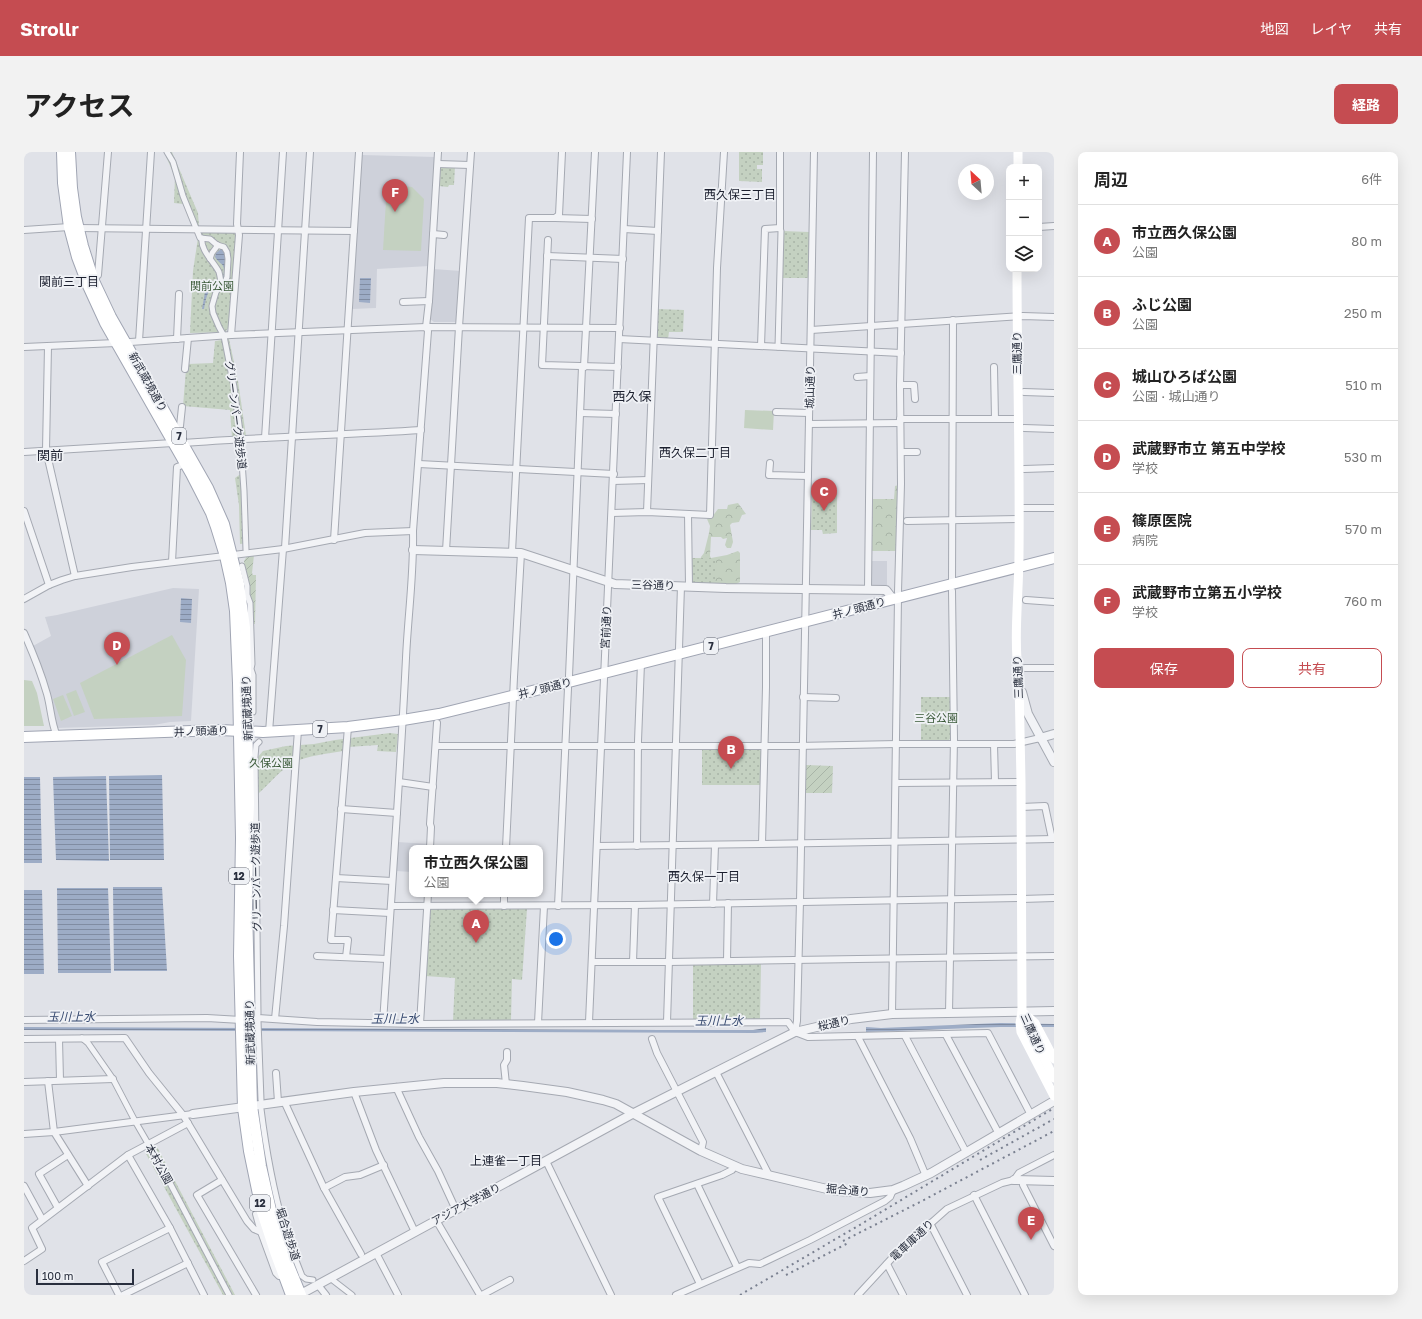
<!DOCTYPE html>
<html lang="ja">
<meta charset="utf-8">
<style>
body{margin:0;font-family:"Golos Text","Noto Sans JP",sans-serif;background:#f2f2f2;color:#222}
.controls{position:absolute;right:12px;top:12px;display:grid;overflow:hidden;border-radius:8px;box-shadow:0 4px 16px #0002}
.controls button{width:36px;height:36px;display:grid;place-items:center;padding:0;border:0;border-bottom:1px solid #e0e0e0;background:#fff;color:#222;font:20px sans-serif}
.compass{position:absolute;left:934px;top:12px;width:36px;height:36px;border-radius:50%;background:#fff;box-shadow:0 4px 16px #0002;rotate:334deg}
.scale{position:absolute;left:12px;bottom:10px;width:98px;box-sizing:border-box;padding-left:4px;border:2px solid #292f3e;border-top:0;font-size:11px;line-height:14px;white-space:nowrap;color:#292f3e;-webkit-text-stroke:3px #eff1f5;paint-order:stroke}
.you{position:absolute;left:532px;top:787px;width:14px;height:14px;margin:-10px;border:3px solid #fff;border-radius:50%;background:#1a73e8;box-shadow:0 0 0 6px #1a73e833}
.badge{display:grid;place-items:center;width:26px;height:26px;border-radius:50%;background:#c54c51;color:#fff;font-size:13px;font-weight:700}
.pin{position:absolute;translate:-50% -33px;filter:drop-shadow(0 1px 2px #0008)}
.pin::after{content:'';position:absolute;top:21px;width:14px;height:12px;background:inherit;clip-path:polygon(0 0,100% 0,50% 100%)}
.popup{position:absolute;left:385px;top:693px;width:134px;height:52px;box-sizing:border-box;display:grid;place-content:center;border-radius:8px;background:#fff;filter:drop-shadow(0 1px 3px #0005);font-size:13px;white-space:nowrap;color:#767676}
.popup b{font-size:15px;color:#222}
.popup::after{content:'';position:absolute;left:50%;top:100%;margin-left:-8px;border:8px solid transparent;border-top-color:#fff}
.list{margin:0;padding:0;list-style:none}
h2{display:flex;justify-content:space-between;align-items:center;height:52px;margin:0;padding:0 16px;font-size:17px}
h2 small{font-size:13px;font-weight:400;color:#767676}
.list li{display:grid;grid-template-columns:26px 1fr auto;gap:12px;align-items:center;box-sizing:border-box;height:72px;padding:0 16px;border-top:1px solid #e0e0e0}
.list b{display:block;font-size:15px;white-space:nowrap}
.list p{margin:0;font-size:13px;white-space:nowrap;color:#767676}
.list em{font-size:13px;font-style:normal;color:#767676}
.actions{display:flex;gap:8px;padding:12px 16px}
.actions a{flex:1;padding:9px 0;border:1px solid #c54c51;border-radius:8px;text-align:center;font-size:14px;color:#c54c51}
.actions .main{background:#c54c51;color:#fff}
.icon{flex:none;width:22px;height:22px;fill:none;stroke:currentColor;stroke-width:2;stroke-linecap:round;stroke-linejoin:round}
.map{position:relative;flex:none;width:1030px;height:1143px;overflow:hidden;border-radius:8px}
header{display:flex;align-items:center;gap:24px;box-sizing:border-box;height:56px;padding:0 20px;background:#c54c51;color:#fff}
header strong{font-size:19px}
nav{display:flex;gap:22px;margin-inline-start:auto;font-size:14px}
.intro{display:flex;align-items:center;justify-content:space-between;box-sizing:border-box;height:96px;padding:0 24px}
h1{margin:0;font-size:28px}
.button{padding:10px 18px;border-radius:8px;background:#c54c51;color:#fff;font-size:14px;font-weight:700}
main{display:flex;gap:24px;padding:0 24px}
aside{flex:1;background:#fff;border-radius:8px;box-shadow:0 4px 16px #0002}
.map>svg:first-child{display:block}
.built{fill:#ced1da}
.grass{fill:#c4d1c1}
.forest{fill:url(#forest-crowns)}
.park{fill:url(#park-dots)}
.garden{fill:url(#garden-furrows)}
.water{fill:url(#water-rules)}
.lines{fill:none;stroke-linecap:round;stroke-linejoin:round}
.pedestrian-casing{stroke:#a5a9b2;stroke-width:7}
.minor-casing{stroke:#a5a9b2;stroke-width:8}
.tertiary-casing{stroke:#a5a9b2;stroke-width:10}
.primary-casing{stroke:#a0a5b3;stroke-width:12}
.pedestrian{stroke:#f2f3f6;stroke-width:5}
.minor{stroke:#f2f3f6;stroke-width:6}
.tertiary{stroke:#f2f3f6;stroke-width:8}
.secondary{stroke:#fff;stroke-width:9}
.primary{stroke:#fff;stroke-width:10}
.rail{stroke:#7a8090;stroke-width:2;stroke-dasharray:2 4;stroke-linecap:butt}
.labels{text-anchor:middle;stroke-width:3.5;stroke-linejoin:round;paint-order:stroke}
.shield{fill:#eff1f5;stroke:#646975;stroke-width:1}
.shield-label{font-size:10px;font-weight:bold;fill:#292f3e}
.park-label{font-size:11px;fill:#3a5938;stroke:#eff1f5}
.street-label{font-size:11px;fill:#292f3e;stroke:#eff1f5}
.neighbourhood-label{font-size:12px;fill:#1c202f;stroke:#eff1f5}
.water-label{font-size:12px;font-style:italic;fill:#36496f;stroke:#eff1f5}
.quarter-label{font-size:13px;fill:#1c202f;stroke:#eff1f5}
</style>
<header>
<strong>Strollr</strong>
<nav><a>地図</a><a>レイヤ</a><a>共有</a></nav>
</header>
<div class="intro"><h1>アクセス</h1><a class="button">経路</a></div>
<main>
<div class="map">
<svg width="1030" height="1143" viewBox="0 0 1030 1143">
<defs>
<pattern id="forest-crowns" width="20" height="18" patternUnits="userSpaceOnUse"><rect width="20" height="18" fill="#c4d1c1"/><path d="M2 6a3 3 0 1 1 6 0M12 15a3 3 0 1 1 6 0" fill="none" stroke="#a8b4a7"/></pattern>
<pattern id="park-dots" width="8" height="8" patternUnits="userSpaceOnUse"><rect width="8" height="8" fill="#c4d1c1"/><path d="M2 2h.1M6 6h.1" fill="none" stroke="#a8b4a7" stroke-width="1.8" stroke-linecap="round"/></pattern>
<pattern id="garden-furrows" width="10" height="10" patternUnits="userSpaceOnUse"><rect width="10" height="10" fill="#c4d1c1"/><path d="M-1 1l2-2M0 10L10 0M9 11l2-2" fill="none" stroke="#a8b4a7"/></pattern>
<pattern id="water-rules" width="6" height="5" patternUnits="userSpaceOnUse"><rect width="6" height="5" fill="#9dacc6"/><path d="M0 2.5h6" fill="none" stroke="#808ca2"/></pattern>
</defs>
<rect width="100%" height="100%" fill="#e0e2e8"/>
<g class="built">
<path d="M338,3L412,5L405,114L353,117L352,156L328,157Z"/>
<path d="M409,117L437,119L433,169L431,170H410L406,167Z"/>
<rect x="847" y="409" width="16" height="24"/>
<path d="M149,436L175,437L167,569L146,570L130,573L32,576L22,532L9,494L27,484L21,465L33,463Z"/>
<path d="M373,690L406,692L405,696H388V720L372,719Z"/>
</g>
<g class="grass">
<path d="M363,32L388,35L400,47L397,99L359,98Z"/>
<path d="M721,258L750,259L749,278L720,276Z"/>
<path d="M148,483L162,508L158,564L70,567L56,531Z"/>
<path d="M0,528L8,529L13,541L20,574H0Z"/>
<path d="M52,538L61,560L50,564L42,542Z"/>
<path d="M39,543L48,564L37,569L29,547Z"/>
</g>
<g class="forest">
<path d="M875,333V399H847V347H870L871,334Z"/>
<path d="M714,351L722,362L718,363L715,370L708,371L706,373L709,390L707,396H703L701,393L703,386L699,387L697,385H687L686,404L687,406L703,403L714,399L716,401V430L710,433H686L675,412L677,405L680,401L685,381L686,374L683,367L688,365L694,357H703L704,353Z"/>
</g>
<g class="park">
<path d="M140,0H148L174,61L175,74H169L159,52L150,51L151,25Z"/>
<path d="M715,0H739V13H733V17H738V30L715,29Z"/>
<path d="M431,14L430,33H425L424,35L415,34L416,15Z"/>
<path d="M175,79L210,81L212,84L205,175L201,180L166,181L169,119Z"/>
<path d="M758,79L785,80V126H757Z"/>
<path d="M633,157L660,158L659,180H645L644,187H633L632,184Z"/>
<path d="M205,187L214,229L222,284L208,285L206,258L159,254L162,217L164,212L189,211L191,189Z"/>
<path d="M213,291H220L225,391L216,392L215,353L211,326L218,321Z"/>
<path d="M813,340V381L799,382L798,378H787L788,341Z"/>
<path d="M667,406H692L691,431H667Z"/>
<path d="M897,545H927V586L924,589H897Z"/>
<path d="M366,581L374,582L372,600L353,599L354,593L324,595L319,599C303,602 284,603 269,611C256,618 245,632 234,642L233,606L239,599L262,594L290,592L311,588Z"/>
<path d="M678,597H736L737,600L736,633H678Z"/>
<path d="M407,757H503L498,828L488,827L487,868L429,869L431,826L401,824L405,758Z"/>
<path d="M737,812L736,867H669V813Z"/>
<path d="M132,993L211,1143H199L121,1000Z"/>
</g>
<g class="garden">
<path d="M230,403L228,421L229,423H232L231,472H227L220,409L223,404Z"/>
<path d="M782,613L809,614L808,641H781Z"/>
</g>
<g class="water">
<path d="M197,97H199L203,101L202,127C185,134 183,140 180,157H178L181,140L188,131L199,126C202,109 197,115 191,105L192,101Z"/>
<path d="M336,126H347L346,151L335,150Z"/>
<path d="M157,446L168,447L167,471L156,470Z"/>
<path d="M138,623L140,708H86L85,624Z"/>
<path d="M82,624L85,709L32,708L29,625Z"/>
<path d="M0,625H16L18,711H0Z"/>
<path d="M89,735H138L143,819H90Z"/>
<path d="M33,736H84L87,821H34Z"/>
<path d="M0,738H18L20,822H0Z"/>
<path d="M976,871L1030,872V875H976L842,880V875L857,876Z"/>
<path d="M0,875L637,878H729L742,876V880L731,881L0,878Z"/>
</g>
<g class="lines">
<defs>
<g id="pedestrian">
<path d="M143,0L149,10L159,44L176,86L186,87L193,93L200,95L203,100L204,107L203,125L200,133"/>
<path d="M178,86C176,98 190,110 195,120C196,124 197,129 197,133"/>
<path d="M186,107L188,101L194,93"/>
<path d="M197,133L192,140L188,154L189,161L195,175L200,184L210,235L216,280L220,339L222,398"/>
<path d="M754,195L757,79L756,76"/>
<path d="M218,414L223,434V443L226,451L228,512L227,517L229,523V560"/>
<path d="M234,862L231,605L232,593L235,590"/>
<path d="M234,869L237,948"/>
<path d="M58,886L64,891L89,927L111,969L137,1014L205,1143"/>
<path d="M237,957C242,997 249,1036 260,1075C265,1092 272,1108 278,1124L282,1127L289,1128"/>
<path d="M306,1126L328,1143"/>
</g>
<g id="minor">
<path d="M414,12L446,13"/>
<path d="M531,66L568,67"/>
<path d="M1015,75L1030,74"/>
<path d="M54,76L330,79"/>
<path d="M600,77L634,79"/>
<path d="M0,78L45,75"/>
<path d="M409,82L420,83"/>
<path d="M524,88L518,213L594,215"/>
<path d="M523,104L599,107"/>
<path d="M74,123L84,0"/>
<path d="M379,150L405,149"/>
<path d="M787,178L999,164L1030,165"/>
<path d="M207,183L215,83L213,72L216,0"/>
<path d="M153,187L155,142"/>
<path d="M595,187L877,201"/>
<path d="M115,189L127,0"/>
<path d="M24,194L22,298L51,424"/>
<path d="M737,194L741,77L756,76V0"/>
<path d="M0,195L92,191L207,183L402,175L596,176"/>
<path d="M560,215L571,0"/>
<path d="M970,215L971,267"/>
<path d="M161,217L164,186"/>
<path d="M833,225L846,224"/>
<path d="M876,233H890L891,247"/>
<path d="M1000,240L1030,241"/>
<path d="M752,260L785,261"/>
<path d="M556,261L592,262"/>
<path d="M876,267H994"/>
<path d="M785,272L876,271"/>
<path d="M156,274L158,255"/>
<path d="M1000,276L1030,277"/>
<path d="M241,286L259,0"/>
<path d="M159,291C238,285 317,283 397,278"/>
<path d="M0,300L149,291"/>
<path d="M877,300H893"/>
<path d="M746,311L745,323L784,324"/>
<path d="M395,312L590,322"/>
<path d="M1000,317L1030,316"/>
<path d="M589,329L624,328"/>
<path d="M995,356H1030"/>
<path d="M0,359L25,433"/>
<path d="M623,360L637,0"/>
<path d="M588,361L623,360L686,363L693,116L700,0"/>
<path d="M664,362L665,434"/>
<path d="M883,369L995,367"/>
<path d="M310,388L335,0"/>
<path d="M261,396L286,0"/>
<path d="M422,399L435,175L447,0"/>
<path d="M488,400L505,66H531L535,63L538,0"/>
<path d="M148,410L153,315L156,314"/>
<path d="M928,432L929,168"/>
<path d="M844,437L849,0"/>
<path d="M874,440L877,332L876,233L881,0"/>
<path d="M0,447L25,433L38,428L51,424L108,415L259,397L341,381L389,379"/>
<path d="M1002,448L1030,450"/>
<path d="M0,481C9,501 17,521 23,542C27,556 27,571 33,584"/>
<path d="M1001,516H1030"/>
<path d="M545,524L558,215"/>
<path d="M779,545L812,546"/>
<path d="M245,580L259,397"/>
<path d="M970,592L971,630"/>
<path d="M412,594H773L873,592H990L1016,586"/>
<path d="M375,630L409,635"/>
<path d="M872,631L997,630"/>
<path d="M997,655L1021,654L1028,687"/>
<path d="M317,657L373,661"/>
<path d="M738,692L742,535V480"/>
<path d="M573,694L738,692L1030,687"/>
<path d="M613,694L614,589L617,511"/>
<path d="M406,696L407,675L406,672L413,571"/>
<path d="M482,696L490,525L497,401"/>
<path d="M312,726L368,729"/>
<path d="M998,747L1030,746"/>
<path d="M689,752L691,693"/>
<path d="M367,754L611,753L998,746"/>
<path d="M480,754V742"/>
<path d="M534,754L544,536"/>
<path d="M309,758L366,761"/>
<path d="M293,804L363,807"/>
<path d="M322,805L324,788H307L324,575"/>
<path d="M703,809L704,751"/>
<path d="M568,810H645L1030,804"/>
<path d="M609,810L611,753"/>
<path d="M925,861L930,587L928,439"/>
<path d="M868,862L874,446"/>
<path d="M251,867L260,774L274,578"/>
<path d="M0,868L183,866L217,868L234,866L293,870L396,872L764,870L771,880L784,885L964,881L1007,963"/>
<path d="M565,870L603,0"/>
<path d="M643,870L657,434"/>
<path d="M359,871C367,749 376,628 382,506C384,463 390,421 389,379L404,179L402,175L405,149L414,0"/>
<path d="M514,871L520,754"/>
<path d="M396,872L404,742"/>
<path d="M771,880L773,869L776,749L790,0"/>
<path d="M922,883L975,982"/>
<path d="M881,884L942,1000"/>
<path d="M834,885L886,986L902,1024"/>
<path d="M0,887L101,886L125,921L159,963L223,1069L230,1077L237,1080"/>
<path d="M35,887L36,928"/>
<path d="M628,887L633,901L679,990L677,999"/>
<path d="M692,920L745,1023"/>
<path d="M252,921L254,950"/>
<path d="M24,929L30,980L64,1034"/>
<path d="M0,930L89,927"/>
<path d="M482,932L480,913L483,908V900"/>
<path d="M372,935L395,985L414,1019L432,1058"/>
<path d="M330,940L352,998L391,1080"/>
<path d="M260,949L300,1036L337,1102"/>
<path d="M0,982L30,980L169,962"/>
<path d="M104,1003L146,1076L180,1143"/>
<path d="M522,1009L587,1143"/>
<path d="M198,1028L173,1043L232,1143"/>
<path d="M999,1028V1033L1030,1094"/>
<path d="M673,1032L713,1115"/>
<path d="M0,1034L18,1067"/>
<path d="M300,1036L321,1025L336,1023L360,1013"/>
<path d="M950,1043L1001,1143"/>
<path d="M34,1056L15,1022L44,1003"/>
<path d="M237,1058L232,1062L237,1080L252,1121L255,1124L259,1123"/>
<path d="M412,1068L456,1143"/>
<path d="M906,1071L943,1143"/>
<path d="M352,1101L374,1143"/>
<path d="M0,1109L18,1097L8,1076L104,1003L164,971"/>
<path d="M863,1112L879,1143"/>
<path d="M676,1132L634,1045L698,1023L708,1018L711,1014"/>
<path d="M294,1133L302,1143"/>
<path d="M95,1143L78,1110L146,1076"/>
<path d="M99,1143L164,1111"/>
<path d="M458,1143L486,1128"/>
<path d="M652,1143L725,1111L736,1112L786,1088L861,1049L866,1045L869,1038"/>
<path d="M834,1143L869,1105L923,1057L978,1031L990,1028L995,1021L1030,1003"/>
</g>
<g id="tertiary">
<path d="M389,398L497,401L591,432L702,436L862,438L869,447"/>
<path d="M998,540L1004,562L1030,610"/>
<path d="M1016,586L1030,582"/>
<path d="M169,962L330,940L420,931H473L499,934L543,940L579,948L592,952L677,999L718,1017L803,1037L815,1039L846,1041L869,1038L879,1034L907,1021L1030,949"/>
<path d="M990,1028L1030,1029"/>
<path d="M275,1143L610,961L771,880L827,867L868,862L1030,859"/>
</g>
<g id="primary">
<path d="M38,0L39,31L45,75L53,105L64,134L81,171L167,322L187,361L192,375L201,404L207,431L211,459L214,531L217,686L215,804L219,956L225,999L237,1057L251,1100L267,1143"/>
<path d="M46,0L48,36L52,65L59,94L70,129L87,165L184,336L200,372L215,432L221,476L225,651L223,755L228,954L237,1014L247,1058L259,1099L277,1143"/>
<path d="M0,585L196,578L239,580L324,575L379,568L415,562L545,530L1030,406"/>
</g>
</defs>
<use href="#pedestrian" class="pedestrian-casing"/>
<use href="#minor" class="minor-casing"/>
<use href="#tertiary" class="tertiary-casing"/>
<use href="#primary" class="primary-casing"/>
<use href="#pedestrian" class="pedestrian"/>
<use href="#minor" class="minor"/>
<use href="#tertiary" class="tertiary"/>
<g class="secondary">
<path d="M994,15V0"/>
<path d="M993,117C993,212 996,306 995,401C995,443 989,486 995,528L997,630L998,860L1007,880L1030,926"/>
<path d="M998,860L996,871L997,880L1030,944"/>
<path d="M1001,862L1011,871L1030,907"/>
</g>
<use href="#primary" class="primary"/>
<g class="rail">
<path d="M956,1008L1030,967"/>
<path d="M819,1089L896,1050L1030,979"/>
<path d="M762,1123L826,1090"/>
<path d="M716,1143L839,1071L1030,956"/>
</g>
</g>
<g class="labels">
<g class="shield">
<rect x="148" y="276" width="14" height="16" rx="3"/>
<rect x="680" y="486" width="14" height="16" rx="3"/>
<rect x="289" y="569" width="14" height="16" rx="3"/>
<rect x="205" y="716" width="20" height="16" rx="3"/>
<rect x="226" y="1043" width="20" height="16" rx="3"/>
</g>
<g class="shield-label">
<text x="155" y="288">7</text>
<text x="687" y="498">7</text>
<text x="296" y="581">7</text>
<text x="215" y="728">12</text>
<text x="236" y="1055">12</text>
</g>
<g class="park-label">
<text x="188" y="138">関前公園</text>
<text x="912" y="570">三谷公園</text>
<text x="247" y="615">久保公園</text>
</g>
<g class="street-label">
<text transform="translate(993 201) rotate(-90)" y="4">三鷹通り</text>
<text transform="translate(124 230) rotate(61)" y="4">新武蔵境通り</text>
<text transform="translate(786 235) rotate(-89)" y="4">城山通り</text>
<text transform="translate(212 263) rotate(83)" y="4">グリーンパーク遊歩道</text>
<text transform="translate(629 433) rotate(1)" y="4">三谷通り</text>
<text transform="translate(835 456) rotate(-15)" y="4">井ノ頭通り</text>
<text transform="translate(582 475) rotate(-87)" y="4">宮前通り</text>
<text transform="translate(994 525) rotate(-92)" y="4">三鷹通り</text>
<text transform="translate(521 536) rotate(-14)" y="4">井ノ頭通り</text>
<text transform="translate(223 556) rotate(-92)" y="4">新武蔵境通り</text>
<text transform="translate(177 579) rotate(-2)" y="4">井ノ頭通り</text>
<text transform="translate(232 725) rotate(-91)" y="4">グリーンパーク遊歩道</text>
<text transform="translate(810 871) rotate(-13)" y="4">桜通り</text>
<text transform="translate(226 880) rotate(-91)" y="4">新武蔵境通り</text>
<text transform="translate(1009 882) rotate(66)" y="4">三鷹通り</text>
<text transform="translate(135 1012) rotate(61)" y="4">本村公園</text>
<text transform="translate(824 1038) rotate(5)" y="4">掘合通り</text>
<text transform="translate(442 1052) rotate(-28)" y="4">アジア大学通り</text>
<text transform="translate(264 1082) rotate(72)" y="4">堀合遊歩道</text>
<text transform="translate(888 1088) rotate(-43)" y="4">電車庫通り</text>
</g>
<g class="neighbourhood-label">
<text x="716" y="47">西久保三丁目</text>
<text x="45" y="134">関前三丁目</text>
<text x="671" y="305">西久保二丁目</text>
<text x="680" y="729">西久保一丁目</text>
<text x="482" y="1013">上連雀一丁目</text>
</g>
<g class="water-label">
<text x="47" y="869">玉川上水</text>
<text x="371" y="871">玉川上水</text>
<text x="695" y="873">玉川上水</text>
</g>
<g class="quarter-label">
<text x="608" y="249">西久保</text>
<text x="26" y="308">関前</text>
</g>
</g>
</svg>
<div class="controls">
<button>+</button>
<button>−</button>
<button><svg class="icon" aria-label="layers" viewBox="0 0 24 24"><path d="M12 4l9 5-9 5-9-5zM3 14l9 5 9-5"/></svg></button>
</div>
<svg class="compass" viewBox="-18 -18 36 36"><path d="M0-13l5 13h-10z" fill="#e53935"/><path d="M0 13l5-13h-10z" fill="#767676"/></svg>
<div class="scale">100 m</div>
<div class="you"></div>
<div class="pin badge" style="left:452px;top:791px">A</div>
<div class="popup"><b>市立西久保公園</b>公園</div>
<div class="pin badge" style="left:707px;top:617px">B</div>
<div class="pin badge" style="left:800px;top:359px">C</div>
<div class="pin badge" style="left:93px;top:513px">D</div>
<div class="pin badge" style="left:1007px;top:1088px">E</div>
<div class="pin badge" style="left:371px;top:60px">F</div>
</div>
<aside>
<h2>周辺<small>6件</small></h2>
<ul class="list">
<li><span class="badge">A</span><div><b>市立西久保公園</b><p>公園</p></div><em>80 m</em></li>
<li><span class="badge">B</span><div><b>ふじ公園</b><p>公園</p></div><em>250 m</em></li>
<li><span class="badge">C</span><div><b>城山ひろば公園</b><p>公園 · 城山通り</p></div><em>510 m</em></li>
<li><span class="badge">D</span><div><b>武蔵野市立 第五中学校</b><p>学校</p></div><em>530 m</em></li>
<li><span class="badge">E</span><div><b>篠原医院</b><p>病院</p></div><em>570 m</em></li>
<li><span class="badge">F</span><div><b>武蔵野市立第五小学校</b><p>学校</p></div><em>760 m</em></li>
</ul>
<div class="actions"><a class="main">保存</a><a>共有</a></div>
</aside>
</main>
